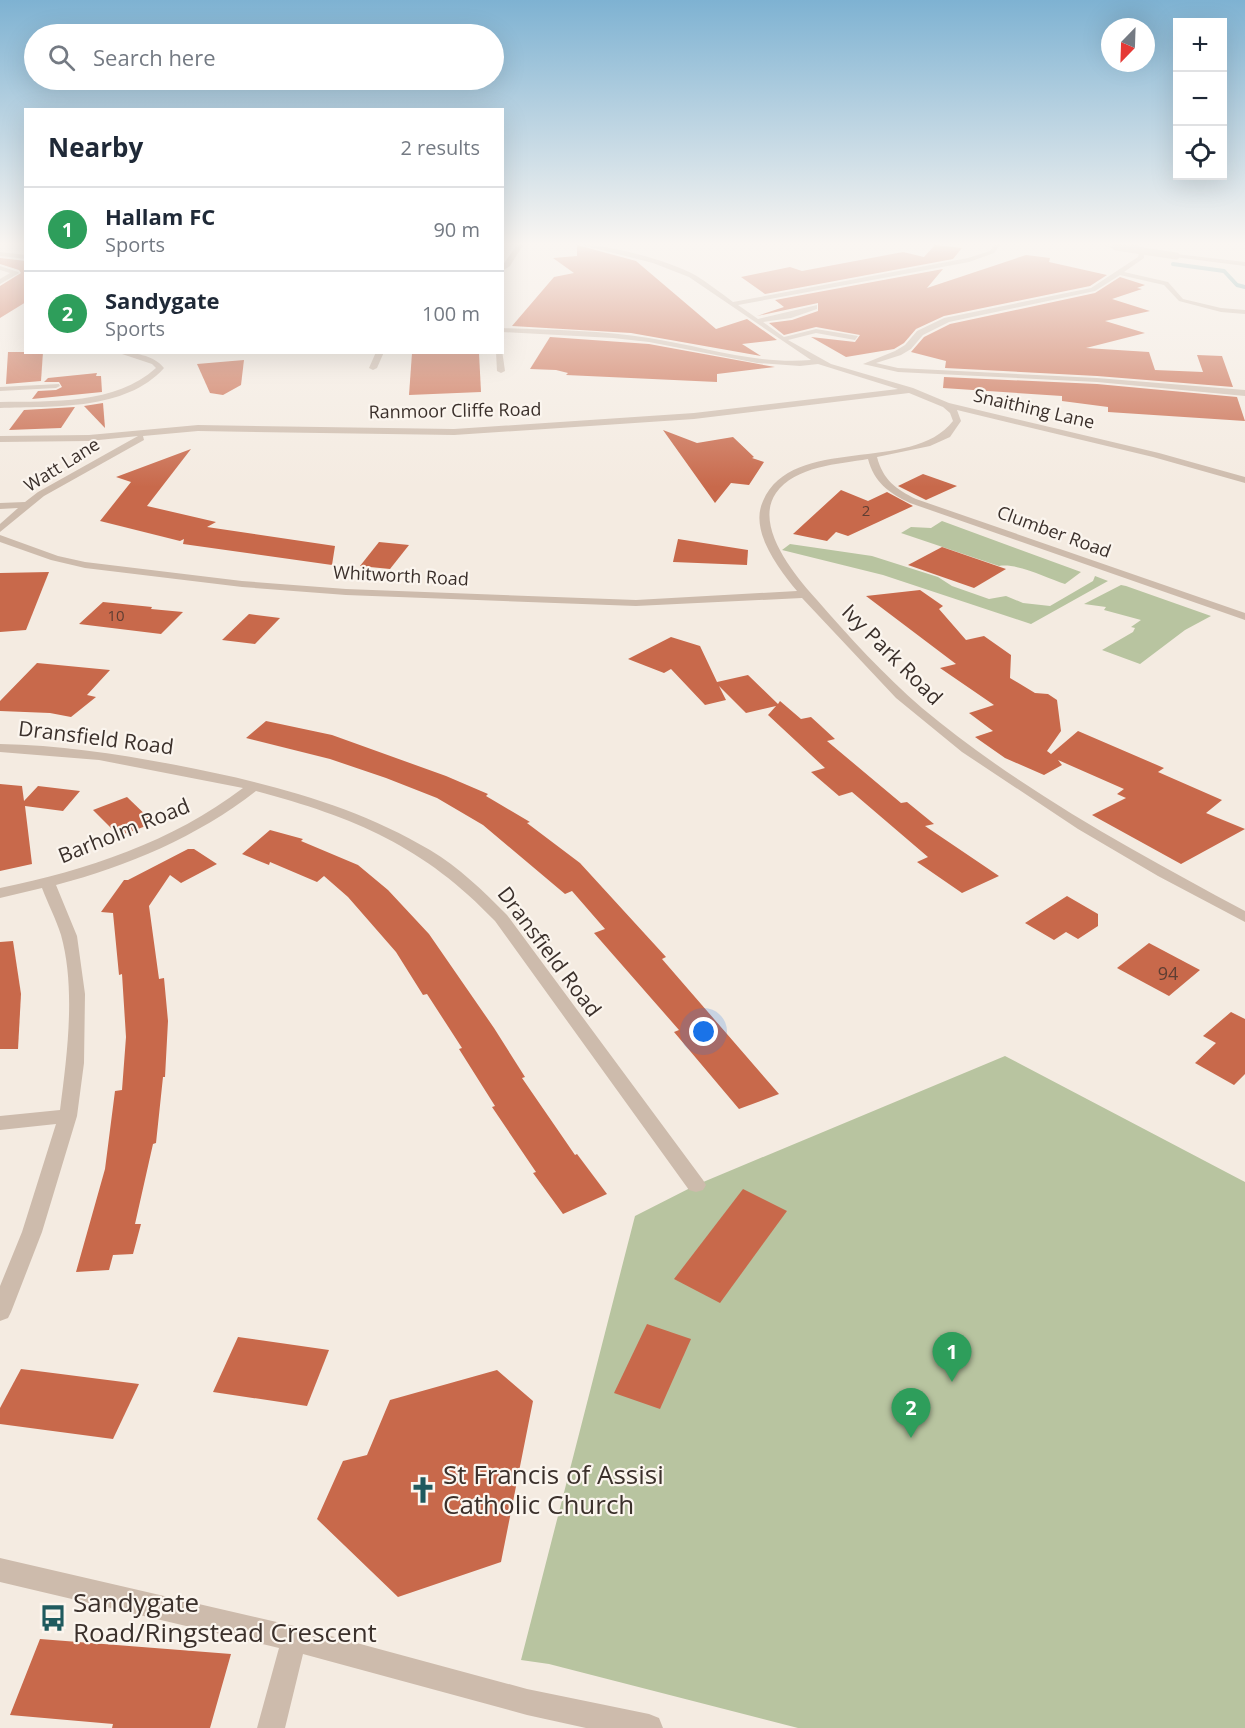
<!DOCTYPE html>
<meta charset="utf-8">
<style>
body{margin:0;font-family:"Open Sans",sans-serif;background:#f2f2f3;color:#1f2937}
.controls{position:absolute;right:18px;top:18px;display:grid;overflow:hidden;border-radius:0px;box-shadow:0 6px 24px #0002}
.controls button{width:54px;height:54px;display:grid;place-items:center;padding:0;border:0;border-bottom:2px solid #e0e1e3;background:#fff;color:#1f2937;font:30px sans-serif}
.compass{position:absolute;left:1101px;top:18px;width:54px;height:54px;border-radius:50%;background:#fff;box-shadow:0 6px 24px #0002;rotate:203deg}
.you{position:absolute;left:704px;top:1032px;width:21px;height:21px;margin:-15px;border:4px solid #fff;border-radius:50%;background:#1a73e8;box-shadow:0 0 0 9px #1a73e833}
.badge{display:grid;place-items:center;width:39px;height:39px;border-radius:50%;background:#db2777;color:#fff;font-size:20px;font-weight:700}
.pin{position:absolute;translate:-50% -50px;filter:drop-shadow(0 2px 3px #0008)}
.pin::after{content:'';position:absolute;top:32px;width:21px;height:18px;background:inherit;clip-path:polygon(0 0,100% 0,50% 100%)}
.list{margin:0;padding:0;list-style:none}
h2{display:flex;justify-content:space-between;align-items:center;height:78px;margin:0;padding:0 24px;font-size:26px}
h2 small{font-size:20px;font-weight:400;color:#747a83}
.list li{display:grid;grid-template-columns:39px 1fr auto;gap:18px;align-items:center;box-sizing:border-box;height:84px;padding:0 24px;border-top:2px solid #e0e1e3}
.list b{display:block;font-size:22px;white-space:nowrap}
.list p{margin:0;font-size:20px;white-space:nowrap;color:#747a83}
.list em{font-size:20px;font-style:normal;color:#747a83}
.icon{flex:none;width:33px;height:33px;fill:none;stroke:currentColor;stroke-width:2;stroke-linecap:round;stroke-linejoin:round}
.map{position:relative;flex:none;width:1245px;height:1728px;overflow:hidden}
.search{position:absolute;background:#fff;box-shadow:0 6px 24px #0002;left:24px;top:24px;width:480px;height:66px;display:flex;align-items:center;gap:15px;box-sizing:border-box;padding:0 21px;border-radius:33px;color:#747a83;font-size:22px}
.panel{position:absolute;background:#fff;box-shadow:0 6px 24px #0002;left:24px;top:108px;width:480px;height:246px;border-radius:0px}
.map>svg:first-child{display:block}
.green{fill:#b8c4a0}
.lines{fill:none;stroke-linecap:round;stroke-linejoin:round}
.stream{stroke:#7fb0b2;stroke-width:4}
.building{fill:#c8694b}
.minor{fill:#cdbbac;fill-rule:evenodd}
.minor-bridge{stroke:#cdbbac;stroke-width:7}
.labels{text-anchor:middle;stroke-width:4.5;stroke-linejoin:round;paint-order:stroke}
.far-number-label{font-size:15px;fill:#5e3e33}
.far-street-label{font-size:18px;fill:#3b302b;stroke:#fbf5ee}
.number-label{font-size:18px;fill:#5e3e33}
.street-label{font-size:21px;fill:#3b302b;stroke:#fbf5ee}
.near-poi-label{font-size:26px;fill:#3b302b;stroke:#fbf5ee;text-anchor:start}
</style>
<div class="map">
<svg width="1245" height="1728" viewBox="0 0 1245 1728">
<rect width="100%" height="100%" fill="#f4ebe1"/>
<g class="green">
<path d="M942,521L1081,572L1065,584C1047,578 1018,563 999,566L901,533L911,527L931,528Z"/>
<path d="M790,544L872,556L938,577L952,586L989,599L1006,596L1023,603L1050,606L1093,581L1095,576L1108,581L1031,624L883,575L782,550Z"/>
<path d="M1121,585L1126,586L1211,616L1185,630L1140,664L1102,650L1133,632L1135,628L1131,627L1141,620L1104,610L1106,607L1084,604Z"/>
<path d="M1005,1056L1245,1182V1728H798L549,1664L521,1660L635,1216L696,1185Z"/>
</g>
<g class="lines">
<path class="stream" d="M1173,264L1224,271L1237,285L1245,287"/>
</g>
<g class="building">
<path d="M577,245L636,261L716,329L747,319L777,340L742,344L761,356L631,333L512,326L554,277L574,273L553,258L577,256Z"/>
<path d="M935,245L962,248L953,259L765,294L741,277L790,267L802,271L903,252L924,257Z"/>
<path d="M1026,255L1050,258L1049,262L1107,275L1090,286L944,316L916,329L904,343L894,349L846,357L811,337L855,342L860,335L816,327L784,335L769,323L792,320L818,311V303L757,316L784,307L775,300L943,269L927,288Z"/>
<path d="M0,258L26,261V302L0,318V286L21,273L19,270L0,264Z"/>
<path d="M1120,277L1145,285L1137,288L1142,289L1112,299L1150,311L1105,321L1145,333L1086,348L1149,352L1155,370L1203,372L1197,355L1222,356L1233,387L1097,376L945,368L946,361L911,352L924,337L950,324L1095,293Z"/>
<path d="M550,337L649,344L775,367L717,374V382L566,375L568,373L556,370L530,369Z"/>
<path d="M8,352H43L41,381L6,384Z"/>
<path d="M436,352L479,353L481,392L409,395L412,353Z"/>
<path d="M244,360L241,385L223,395L210,393L197,364Z"/>
<path d="M97,373L96,376H101L102,392L32,399L38,391L56,390L62,387L59,382H44L48,378Z"/>
<path d="M944,377L1097,384L1237,397L1245,421L1108,412V407L1062,401V396L943,388Z"/>
<path d="M103,403L105,428L84,406Z"/>
<path d="M75,407L61,428L9,430L24,410Z"/>
<path d="M663,430L697,443L733,437L754,457L752,458L764,462L749,485L731,483L715,503Z"/>
<path d="M191,449L147,506L216,522L207,527L335,546L332,565L183,544L184,539L180,541L100,521L131,482L116,477Z"/>
<path d="M923,474L957,486L926,500L898,486Z"/>
<path d="M841,490L868,501L887,492L913,506L848,536L836,532L827,541L793,534Z"/>
<path d="M678,539L748,550L747,565L673,562Z"/>
<path d="M379,542L409,545L390,569L360,566Z"/>
<path d="M942,547L1006,569L974,588L908,565Z"/>
<path d="M49,572L26,630L0,632V573Z"/>
<path d="M920,590L943,606L939,609L966,640L984,636L1011,655L1010,678L1035,693L1048,694L1057,700L1061,731L1047,751L1051,754L1078,731L1164,768L1158,772L1222,800L1206,813L1245,829L1181,864L1092,815L1126,798L1117,794L1124,789L1058,760L1062,765L1044,775L1005,758L975,737L993,731L969,713L994,705L940,668L956,664L866,596Z"/>
<path d="M103,602L152,607L151,609L183,612L161,634L79,624Z"/>
<path d="M249,614L280,618L255,644L222,640Z"/>
<path d="M671,637L700,646L717,682L748,675L778,704L780,701L801,719L811,717L835,739L827,741L901,803L907,802L934,824L925,826L999,876L962,893L917,862L928,857L852,792L839,796L811,772L825,768L768,715L776,706L746,713L719,686L726,700L705,705L671,669L664,673L628,659Z"/>
<path d="M37,663L110,670L87,695L96,697L71,717L50,713L0,711V701Z"/>
<path d="M266,721L332,735L446,776L488,794L486,796L530,822L527,823L580,863L666,957L662,959L779,1094L739,1109L674,1032L679,1030L594,933L605,929L572,891L565,894L483,825L437,798L386,778L330,759L246,738Z"/>
<path d="M0,784L22,786L24,801L38,786L80,791L63,811L25,806L32,864L0,871Z"/>
<path d="M127,797L154,823L119,836L93,810Z"/>
<path d="M270,830L303,839L301,841L358,865L388,890L429,934L494,1028L525,1077L522,1078L575,1155L577,1154L607,1194L563,1214L533,1173L536,1172L492,1107L495,1106L459,1049L462,1048L427,994L423,995L396,952L348,897L324,876L317,882L270,862L269,865L242,854Z"/>
<path d="M188,849H194L217,864L181,883L170,875L149,906L159,979L164,978L168,1021L165,1077H163L156,1143L153,1144L135,1224H141L133,1254L113,1255L109,1270L76,1272L105,1169L115,1091L122,1090L126,1037L122,974L119,975L113,913L101,912L124,880H128Z"/>
<path d="M1067,896L1098,914V926L1078,939L1066,932L1054,940L1025,923Z"/>
<path d="M13,941L21,994L18,1049H0V942Z"/>
<path d="M1149,943L1200,970L1169,996L1117,968Z"/>
<path d="M1231,1012L1245,1019V1074L1234,1085L1195,1063L1216,1043L1203,1036Z"/>
<path d="M743,1189L787,1211L720,1303L674,1279Z"/>
<path d="M647,1324L691,1339L660,1409L614,1393Z"/>
<path d="M238,1337L329,1350L307,1406L213,1392Z"/>
<path d="M21,1369L45,1372L139,1384L113,1439L0,1424V1408Z"/>
<path d="M497,1370L533,1401L501,1562L398,1597L317,1519L343,1461L367,1455L390,1400Z"/>
<path d="M40,1639L231,1654L210,1728H112L113,1724L10,1715Z"/>
</g>
<g class="lines">
<g class="minor">
<path d="M517,245H523L510,266L502,271V266Z"/>
<path d="M582,245C611,245 670,261 695,275C708,283 721,293 733,302L968,258L990,251L994,245H1000L994,253L969,262L738,305L758,319L817,305V309L791,318L763,322L784,337L816,329L858,336L855,340L816,333L788,340L831,364L913,388L949,403L1159,453L1245,477V483L1153,457L957,410L961,421L950,437L930,446L877,457C883,480 896,489 916,499L1245,613V620L910,503C889,493 874,482 868,459C839,464 795,466 776,493C753,526 796,577 817,600C850,638 884,675 922,708C1019,789 1133,851 1245,911V922L1158,876L1078,829L962,752L896,698L802,598L636,606L346,595L242,587L85,568L51,560L0,542V535L58,556L85,562L242,581L346,589L636,600L797,591C779,569 749,531 763,501C793,433 911,475 953,421L950,413L943,407L909,393L694,419L454,435L198,431L143,436L144,440L44,496L0,532V524L18,508L0,509V503L25,502L38,492L138,436L89,441L0,442V436L89,435L198,425L454,429L694,413L898,389L818,364L800,366L757,363L649,342L613,338L502,332V328C551,330 600,330 649,338C702,346 756,365 811,360L689,277L653,263Z"/>
<path d="M1102,245L1119,247L1116,249Z"/>
<path d="M1130,245H1137L1144,251V258L1124,272L1168,282L1183,299L1221,308L1245,310V314L1221,312L1179,301L1164,285L1120,275L1095,291L949,322L923,335L911,349L901,355L876,363L898,368L1097,378L1245,390V396L1097,382L898,372L863,364L895,351L905,345L917,331L944,318L1091,288L1138,257L1139,253Z"/>
<path d="M0,252L26,255V259L0,256Z"/>
<path d="M1176,254L1245,262V266L1174,257Z"/>
<path d="M0,266L18,272L19,273L0,284V279L10,273L0,270Z"/>
<path d="M502,350L505,371L501,373L497,371L496,352H502Z"/>
<path d="M116,352C133,352 154,355 164,368C126,411 52,406 0,408V402C52,401 115,405 156,368L152,364Z"/>
<path d="M376,352H384L377,368L373,370L369,368Z"/>
<path d="M59,384L60,386L56,388L0,391V387Z"/>
<path d="M0,744C59,745 118,754 176,765C264,782 353,804 430,850C459,867 483,891 507,915L703,1180L706,1185L703,1190L696,1192L689,1190L495,921C425,847 354,817 256,791C197,837 128,866 56,885L77,936L85,994L84,1063L77,1116L42,1232L11,1312L8,1318L0,1321V1286L22,1232L56,1124L0,1130V1116L60,1110C67,1056 76,989 61,935C56,919 48,904 42,888L0,898V888C87,870 172,842 243,788L99,760L0,752Z"/>
<path d="M0,1558L294,1626L527,1689L649,1714L659,1718L663,1728H586L527,1715L303,1654L285,1728H257L279,1648L0,1582Z"/>
</g>
<path class="minor-bridge" d="M1116,247L1176,256"/>
</g>
<linearGradient id="sky" x2="0" y2="1"><stop stop-color="#7eb2d2"/><stop offset="0.5" stop-color="#faf6f2"/><stop offset="1" stop-color="#faf6f2" stop-opacity="0"/></linearGradient>
<rect width="1245" height="487" fill="url(#sky)"/>
<defs>
<symbol id="church-bare" viewBox="-9 -9 18 18"><path d="M-1.2-6h2.4v3.5h3.3v2.4h-3.3V6h-2.4V-.1h-3.3v-2.4h3.3Z" fill="#1f5a5e" stroke="#fbf5ee" stroke-width="2.5" paint-order="stroke"/></symbol>
<symbol id="bus-bare" viewBox="-9 -9 18 18"><path d="M-5-6H5V4H4V6H2V4H-2V6H-4V4H-5ZM-3.5-4V0h7V-4ZM-3.5 1.2v1.5H-2V1.2ZM2 1.2v1.5H3.5V1.2Z" fill="#1f5a5e" stroke="#fbf5ee" stroke-width="2.5" paint-order="stroke"/></symbol>
</defs>
<g fill-rule="evenodd">
<use href="#church-bare" x="404" y="1471" width="38" height="38"/>
<use href="#bus-bare" x="34" y="1599" width="38" height="38"/>
</g>
<g class="labels">
<g class="far-number-label">
<text x="866" y="516">2</text>
<text x="116" y="621">10</text>
</g>
<g class="far-street-label">
<text transform="translate(1034 409) rotate(13)" y="6">Snaithing Lane</text>
<text transform="translate(455 411) rotate(-1)" y="6">Ranmoor Cliffe Road</text>
<text transform="translate(62 465) rotate(-32)" y="6">Watt Lane</text>
<text transform="translate(1054 532) rotate(20)" y="6">Clumber Road</text>
<text transform="translate(401 576) rotate(3)" y="6">Whitworth Road</text>
</g>
<g class="number-label">
<text x="1168" y="980">94</text>
</g>
<g class="street-label">
<text transform="translate(892 655) rotate(45)" y="7">Ivy Park Road</text>
<text transform="translate(96 738) rotate(7)" y="7">Dransfield Road</text>
<text transform="translate(124 831) rotate(-22)" y="7">Barholm Road</text>
<text transform="translate(549 952) rotate(53)" y="7">Dransfield Road</text>
</g>
<g class="near-poi-label">
<text x="443" y="1484">St Francis of Assisi<tspan x="443" dy="30">Catholic Church</tspan></text>
<text x="73" y="1612">Sandygate<tspan x="73" dy="30">Road/Ringstead Crescent</tspan></text>
</g>
</g>
</svg>
<div class="controls">
<button>+</button>
<button>−</button>
<button><svg class="icon" aria-label="locate" viewBox="0 0 24 24"><circle cx="12" cy="12" r="6"/><path d="M12 2v4M12 18v4M2 12h4M18 12h4"/></svg></button>
</div>
<svg class="compass" viewBox="-18 -18 36 36"><path d="M0-13l5 13h-10z" fill="#e53935"/><path d="M0 13l5-13h-10z" fill="#747a83"/></svg>
<div class="you"></div>
<div class="pin badge" style="left:952px;top:1382px;background:#2e9e5b">1</div>
<div class="pin badge" style="left:911px;top:1438px;background:#2e9e5b">2</div>
<div class="search"><svg class="icon" aria-label="search" viewBox="0 0 24 24"><circle cx="10" cy="10" r="6"/><path d="M15 15l6 6"/></svg>Search here</div>
<section class="panel">
<h2>Nearby<small>2 results</small></h2>
<ul class="list">
<li><span class="badge" style="background:#2e9e5b">1</span><div><b>Hallam FC</b><p>Sports</p></div><em>90 m</em></li>
<li><span class="badge" style="background:#2e9e5b">2</span><div><b>Sandygate</b><p>Sports</p></div><em>100 m</em></li>
</ul>
</section>
</div>
